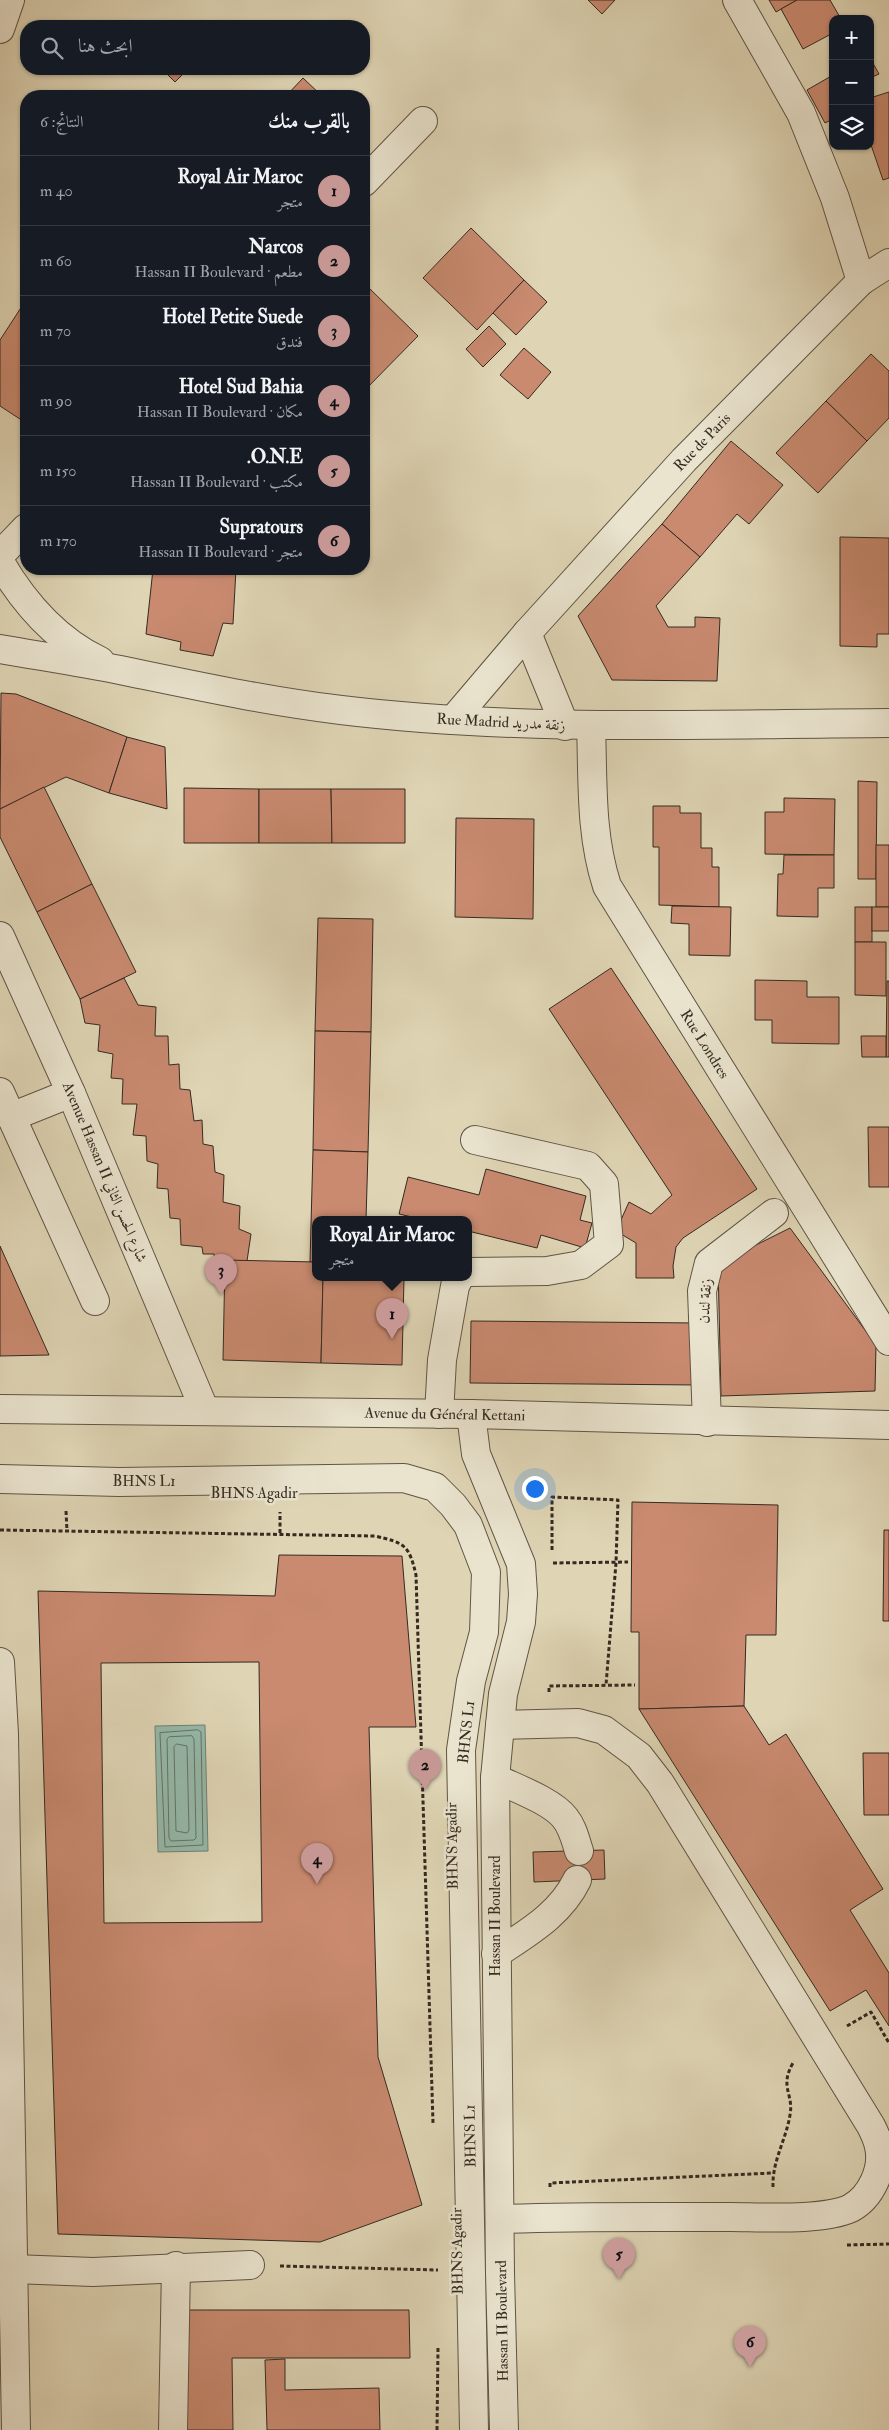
<!DOCTYPE html>
<html lang="ar">
<meta charset="utf-8">
<style>
body{margin:0;font-family:"IM FELL Double Pica",Amiri,serif;background:#20242c;color:#f1f3f6;direction:rtl}
.controls{position:absolute;right:15px;top:15px;display:grid;overflow:hidden;border-radius:10px;box-shadow:0 1px 4px #0004}
.controls button{width:45px;height:45px;display:grid;place-items:center;padding:0;border:0;border-bottom:1px solid #363941;background:#171b24;color:#f1f3f6;font:25px sans-serif}
.you{position:absolute;left:534px;top:1488px;width:18px;height:18px;margin:-12px;border:4px solid #fff;border-radius:50%;background:#1a73e8;box-shadow:0 0 0 8px #1a73e833}
.badge{display:grid;place-items:center;width:32px;height:32px;border-radius:50%;background:#c59692;color:#111;font-size:16px;font-weight:700}
.pin{position:absolute;translate:-50% -41px;filter:drop-shadow(0 1px 2px #0008)}
.pin::after{content:'';position:absolute;top:26px;width:18px;height:15px;background:inherit;clip-path:polygon(0 0,100% 0,50% 100%)}
.popup{position:absolute;left:312px;top:1216px;width:160px;height:65px;box-sizing:border-box;display:grid;place-content:center;border-radius:10px;background:#171b24;filter:drop-shadow(0 1px 4px #0005);font-size:16px;white-space:nowrap;color:#9ea1a6}
.popup b{font-size:19px;color:#f1f3f6}
.popup::after{content:'';position:absolute;left:50%;top:100%;margin-left:-10px;border:10px solid transparent;border-top-color:#171b24}
.list{margin:0;padding:0;list-style:none}
h2{display:flex;justify-content:space-between;align-items:center;height:65px;margin:0;padding:0 20px;font-size:21px}
h2 small{font-size:16px;font-weight:400;color:#9ea1a6}
.list li{display:grid;grid-template-columns:32px 1fr auto;gap:15px;align-items:center;box-sizing:border-box;height:70px;padding:0 20px;border-top:1px solid #363941}
.list b{display:block;font-size:19px;white-space:nowrap}
.list p{margin:0;font-size:16px;white-space:nowrap;color:#9ea1a6}
.list em{font-size:16px;font-style:normal;color:#9ea1a6}
.icon{flex:none;width:28px;height:28px;fill:none;stroke:currentColor;stroke-width:2;stroke-linecap:round;stroke-linejoin:round}
.map{position:relative;flex:none;width:889px;height:2430px;overflow:hidden;direction:ltr}
.search{position:absolute;background:#171b24;box-shadow:0 1px 4px #0004;left:20px;top:20px;width:350px;height:55px;display:flex;align-items:center;gap:12px;box-sizing:border-box;padding:0 18px;border-radius:20px;color:#9ea1a6;font-size:19px}
.panel{position:absolute;background:#171b24;box-shadow:0 1px 4px #0004;left:20px;top:90px;width:350px;height:485px;border-radius:20px;direction:rtl}
.map>svg:first-child{display:block}
.water{fill:#94b9aa;stroke:#6e8073}
.lines{fill:none;stroke-linecap:round;stroke-linejoin:round}
.shore{stroke:#647266;stroke-width:1}
.building{fill:#c98a70;stroke:#342a21;fill-rule:evenodd}
.minor-casing{stroke:#5f5546;stroke-width:30}
.path{stroke:#342a21;stroke-width:3;stroke-dasharray:4 2.5;stroke-linecap:butt}
.minor{stroke:#eae4cf;stroke-width:28}
.labels{text-anchor:middle;stroke-width:5;stroke-linejoin:round;paint-order:stroke}
.street-label{font-size:15px;fill:#342a21;stroke:#eae4cf}
</style>
<div class="map">
<svg width="889" height="2430" viewBox="0 0 889 2430">
<rect width="100%" height="100%" fill="#dfd5b5"/>
<filter id="stains"><feTurbulence type="fractalNoise" baseFrequency=".004" numOctaves="4"/><feColorMatrix values="0 0 0 0 .2 0 0 0 0 .09 0 0 0 0 .02 0 0 0 .5 -.17"/></filter>
<radialGradient id="worn" r=".72"><stop offset=".6" stop-color="#630" stop-opacity="0"/><stop offset="1" stop-color="#630" stop-opacity=".3"/></radialGradient>
<path class="water" d="M205,1725L208,1851L158,1852L155,1726Z"/>
<g class="lines">
<g class="shore">
<path d="M198,1730L201,1732L203,1845L165,1847L160,1733Z"/>
<path d="M192,1736L194,1739L196,1838L194,1840L171,1841L169,1838L167,1739L169,1737Z"/>
<path d="M177,1744L187,1746L189,1830L187,1833L176,1831L174,1747Z"/>
</g>
</g>
<g class="building">
<path d="M588,0H615L602,14Z"/>
<path d="M769,0H797L776,12Z"/>
<path d="M797,0H830L841,19H833V33L803,49L781,9Z"/>
<path d="M870,58L879,74L870,78Z"/>
<path d="M162,69H188L175,82Z"/>
<path d="M833,75V119L825,123L807,90Z"/>
<path d="M303,78L322,96H286Z"/>
<path d="M889,92V178L883,180L870,142V98Z"/>
<path d="M471,228L524,280L477,330L423,278Z"/>
<path d="M524,280L547,302L516,335L493,313Z"/>
<path d="M369,288L418,336L364,391V293Z"/>
<path d="M26,300V423L0,406V340Z"/>
<path d="M489,326L506,344L483,367L466,349Z"/>
<path d="M524,348L551,372L528,399L500,375Z"/>
<path d="M871,354L889,371V418L867,441L826,401Z"/>
<path d="M826,401L867,441L818,493L776,453Z"/>
<path d="M731,441L783,485L749,524L737,514L700,557L662,524Z"/>
<path d="M364,514L370,521L364,527Z"/>
<path d="M662,524L700,557L656,606L668,627H695V617L720,618L717,681L612,680L578,616Z"/>
<path d="M840,537L889,538V634H877V647L840,646Z"/>
<path d="M153,569H236L233,624L223,623L213,656L180,650L181,642L146,634Z"/>
<path d="M1,693L16,694L127,737L109,793L66,777L0,809Z"/>
<path d="M127,737L165,747L167,809L109,793Z"/>
<path d="M858,781L877,782L876,879H858Z"/>
<path d="M44,787L92,884L37,912L0,837V809Z"/>
<path d="M184,788L259,789V843H184Z"/>
<path d="M259,789H331L332,843H259Z"/>
<path d="M331,789H405V843H332Z"/>
<path d="M784,798L835,799L834,855L765,854V812H784Z"/>
<path d="M653,806H680V813H701V848H712V867H719V907L659,905V847H653Z"/>
<path d="M456,818L534,819L533,919L455,917Z"/>
<rect x="876" y="845" width="13" height="62"/>
<path d="M784,855H834V888H818V917L777,916L778,874H783Z"/>
<path d="M92,884L136,972L80,999L37,912Z"/>
<path d="M672,906L731,907L730,956L689,955V924L671,923Z"/>
<rect x="855" y="907" width="17" height="35"/>
<rect x="872" y="907" width="17" height="24"/>
<path d="M318,918L373,919L371,1032L315,1031Z"/>
<path d="M855,942H886V996L855,995Z"/>
<path d="M611,968L757,1189L683,1238L676,1247L673,1266L674,1278H636V1243L616,1231L629,1202L651,1214L672,1195L549,1009Z"/>
<path d="M124,978L138,1005L156,1007L155,1036H168L169,1065L179,1064L180,1089L190,1090L194,1121L202,1120L203,1144L213,1146L215,1172L224,1175L223,1202L240,1206L239,1229L251,1234L247,1261H215L214,1254H203L202,1247L181,1245L180,1219L170,1218L168,1189L157,1188L158,1164L147,1161L146,1136L133,1135L137,1104H122L123,1079L111,1078L113,1054L98,1051L100,1025L85,1023L80,999Z"/>
<path d="M755,980L807,981V997H839V1044L772,1043V1020H755Z"/>
<path d="M887,981H889V1057H886Z"/>
<path d="M315,1031L371,1032L368,1152L313,1150Z"/>
<path d="M861,1036H886V1057H862Z"/>
<path d="M868,1127H889V1187H869Z"/>
<path d="M313,1150L368,1152L366,1220H316V1262H310Z"/>
<path d="M486,1169L586,1196L580,1220L592,1223L585,1248L541,1235L537,1248L468,1231V1220H425L399,1214L408,1177L479,1195Z"/>
<path d="M790,1228L876,1345L875,1391L721,1396L718,1264Z"/>
<path d="M0,1246L49,1355L0,1356Z"/>
<path d="M225,1260L316,1262V1278H323L321,1363L223,1360Z"/>
<path d="M323,1278H404L402,1365L321,1363Z"/>
<path d="M471,1321L698,1323V1385L470,1383Z"/>
<path d="M632,1502L778,1505L776,1635H746L744,1706L639,1709V1632H631Z"/>
<path d="M884,1530H889V1621H883Z"/>
<path d="M279,1555L402,1556L416,1727H369L378,2057L422,2205L320,2242L58,2234L38,1591L275,1596ZM259,1662L262,1922L104,1923L101,1663Z"/>
<path d="M744,1706L769,1745L786,1734L883,1889L850,1910L889,1973V2026L866,1990L830,2011L639,1709Z"/>
<path d="M863,1753H889V1815H864Z"/>
<path d="M604,1850L605,1879L534,1882L533,1852Z"/>
<path d="M183,2310H409L410,2358H232L233,2430H184Z"/>
<path d="M285,2359V2390L379,2388L380,2430H267L265,2360Z"/>
</g>
<g class="lines">
<defs>
<g id="minor">
<path d="M737,0L801,113L835,198L861,281"/>
<path d="M0,29L10,0"/>
<path d="M364,182L423,121"/>
<path d="M0,555L26,528"/>
<path d="M0,562C24,603 56,640 100,661"/>
<path d="M527,633L565,726"/>
<path d="M0,649C40,656 80,662 120,670C193,685 266,701 341,710C523,732 706,724 889,723"/>
<path d="M453,720L527,633L684,460L861,281L889,263"/>
<path d="M591,725C593,780 590,834 607,886L889,1341"/>
<path d="M0,936L71,1093L205,1411"/>
<path d="M0,1092L95,1301"/>
<path d="M11,1117L71,1093"/>
<path d="M468,1272L547,1271L581,1265L609,1244L604,1184L588,1166L475,1140"/>
<path d="M0,1409L471,1414L889,1425"/>
<path d="M439,1414L442,1360L455,1286L459,1278"/>
<path d="M471,1414L476,1454L521,1564L523,1594L521,1622L503,1694L495,1778L500,2273L504,2430"/>
<path d="M707,1422L702,1291L709,1263L774,1213"/>
<path d="M0,1479L119,1482L404,1478L435,1487L453,1505L468,1525L486,1572L484,1632L471,1681L461,1750L474,2430"/>
<path d="M0,1662L4,1734L16,2430"/>
<path d="M500,1725L578,1723L604,1730L639,1756L660,1783L871,2126C874,2132 878,2140 879,2147C884,2169 871,2197 851,2208C824,2221 761,2217 731,2217C654,2217 577,2216 500,2219"/>
<path d="M495,1778C515,1788 552,1801 565,1818C573,1828 575,1839 579,1851"/>
<path d="M496,1954C527,1933 560,1915 577,1880"/>
<path d="M13,2269L93,2272L250,2265"/>
<path d="M173,2430L176,2266"/>
</g>
</defs>
<use href="#minor" class="minor-casing"/>
<g class="path">
<path d="M66,1511L67,1531"/>
<path d="M0,1530L375,1536C405,1543 409,1545 416,1575L433,2123"/>
<path d="M280,1533V1512"/>
<path d="M552,1550V1497L618,1500L616,1563L606,1685"/>
<path d="M553,1563L628,1562"/>
<path d="M549,1692V1686L635,1685"/>
<path d="M847,2026L871,2012L889,2043"/>
<path d="M550,2187V2183L773,2173"/>
<path d="M773,2187C772,2161 786,2140 790,2115C794,2094 779,2087 793,2063"/>
<path d="M847,2245L889,2244"/>
<path d="M280,2266L438,2270"/>
<path d="M437,2430L438,2347"/>
</g>
<use href="#minor" class="minor"/>
</g>
<g class="labels">
<g class="street-label">
<text transform="translate(702 442) rotate(-46)" y="5">Rue de Paris</text>
<text transform="translate(501 722) rotate(3)" y="5">Rue Madrid زنقة مدريد</text>
<text transform="translate(705 1044) rotate(58)" y="5">Rue Londres</text>
<text transform="translate(105 1172) rotate(67)" y="5">Avenue Hassan II شارع الحسن الثاني</text>
<text transform="translate(705 1301) rotate(-87)" y="5">زنقة لندن</text>
<text transform="translate(445 1414) rotate(1)" y="5">Avenue du Général Kettani</text>
<text x="144" y="1486">BHNS L1</text>
<text x="254" y="1498">BHNS Agadir</text>
<text transform="translate(466 1732) rotate(-84)" y="5">BHNS L1</text>
<text transform="translate(452 1846) rotate(-91)" y="5">BHNS Agadir</text>
<text transform="translate(495 1916) rotate(-90)" y="5">Hassan II Boulevard</text>
<text transform="translate(470 2136) rotate(-91)" y="5">BHNS L1</text>
<text transform="translate(457 2251) rotate(-91)" y="5">BHNS Agadir</text>
<text transform="translate(502 2321) rotate(-91)" y="5">Hassan II Boulevard</text>
</g>
</g>
<rect width="100%" height="100%" filter="url(#stains)"/>
<rect width="100%" height="100%" fill="url(#worn)"/>
</svg>
<div class="controls">
<button>+</button>
<button>−</button>
<button><svg class="icon" aria-label="layers" viewBox="0 0 24 24"><path d="M12 4l9 5-9 5-9-5zM3 14l9 5 9-5"/></svg></button>
</div>
<div class="you"></div>
<div class="pin badge" style="left:392px;top:1339px">1</div>
<div class="popup"><b>Royal Air Maroc</b>متجر</div>
<div class="pin badge" style="left:425px;top:1790px">2</div>
<div class="pin badge" style="left:221px;top:1295px">3</div>
<div class="pin badge" style="left:317px;top:1884px">4</div>
<div class="pin badge" style="left:619px;top:2279px">5</div>
<div class="pin badge" style="left:750px;top:2367px">6</div>
<div class="search"><svg class="icon" aria-label="search" viewBox="0 0 24 24"><circle cx="10" cy="10" r="6"/><path d="M15 15l6 6"/></svg>ابحث هنا</div>
<section class="panel">
<h2>بالقرب منك<small>النتائج: 6</small></h2>
<ul class="list">
<li><span class="badge">1</span><div><b>Royal Air Maroc</b><p>متجر</p></div><em>40 m</em></li>
<li><span class="badge">2</span><div><b>Narcos</b><p>مطعم · Hassan II Boulevard</p></div><em>60 m</em></li>
<li><span class="badge">3</span><div><b>Hotel Petite Suede</b><p>فندق</p></div><em>70 m</em></li>
<li><span class="badge">4</span><div><b>Hotel Sud Bahia</b><p>مكان · Hassan II Boulevard</p></div><em>90 m</em></li>
<li><span class="badge">5</span><div><b>O.N.E.</b><p>مكتب · Hassan II Boulevard</p></div><em>150 m</em></li>
<li><span class="badge">6</span><div><b>Supratours</b><p>متجر · Hassan II Boulevard</p></div><em>170 m</em></li>
</ul>
</section>
</div>
